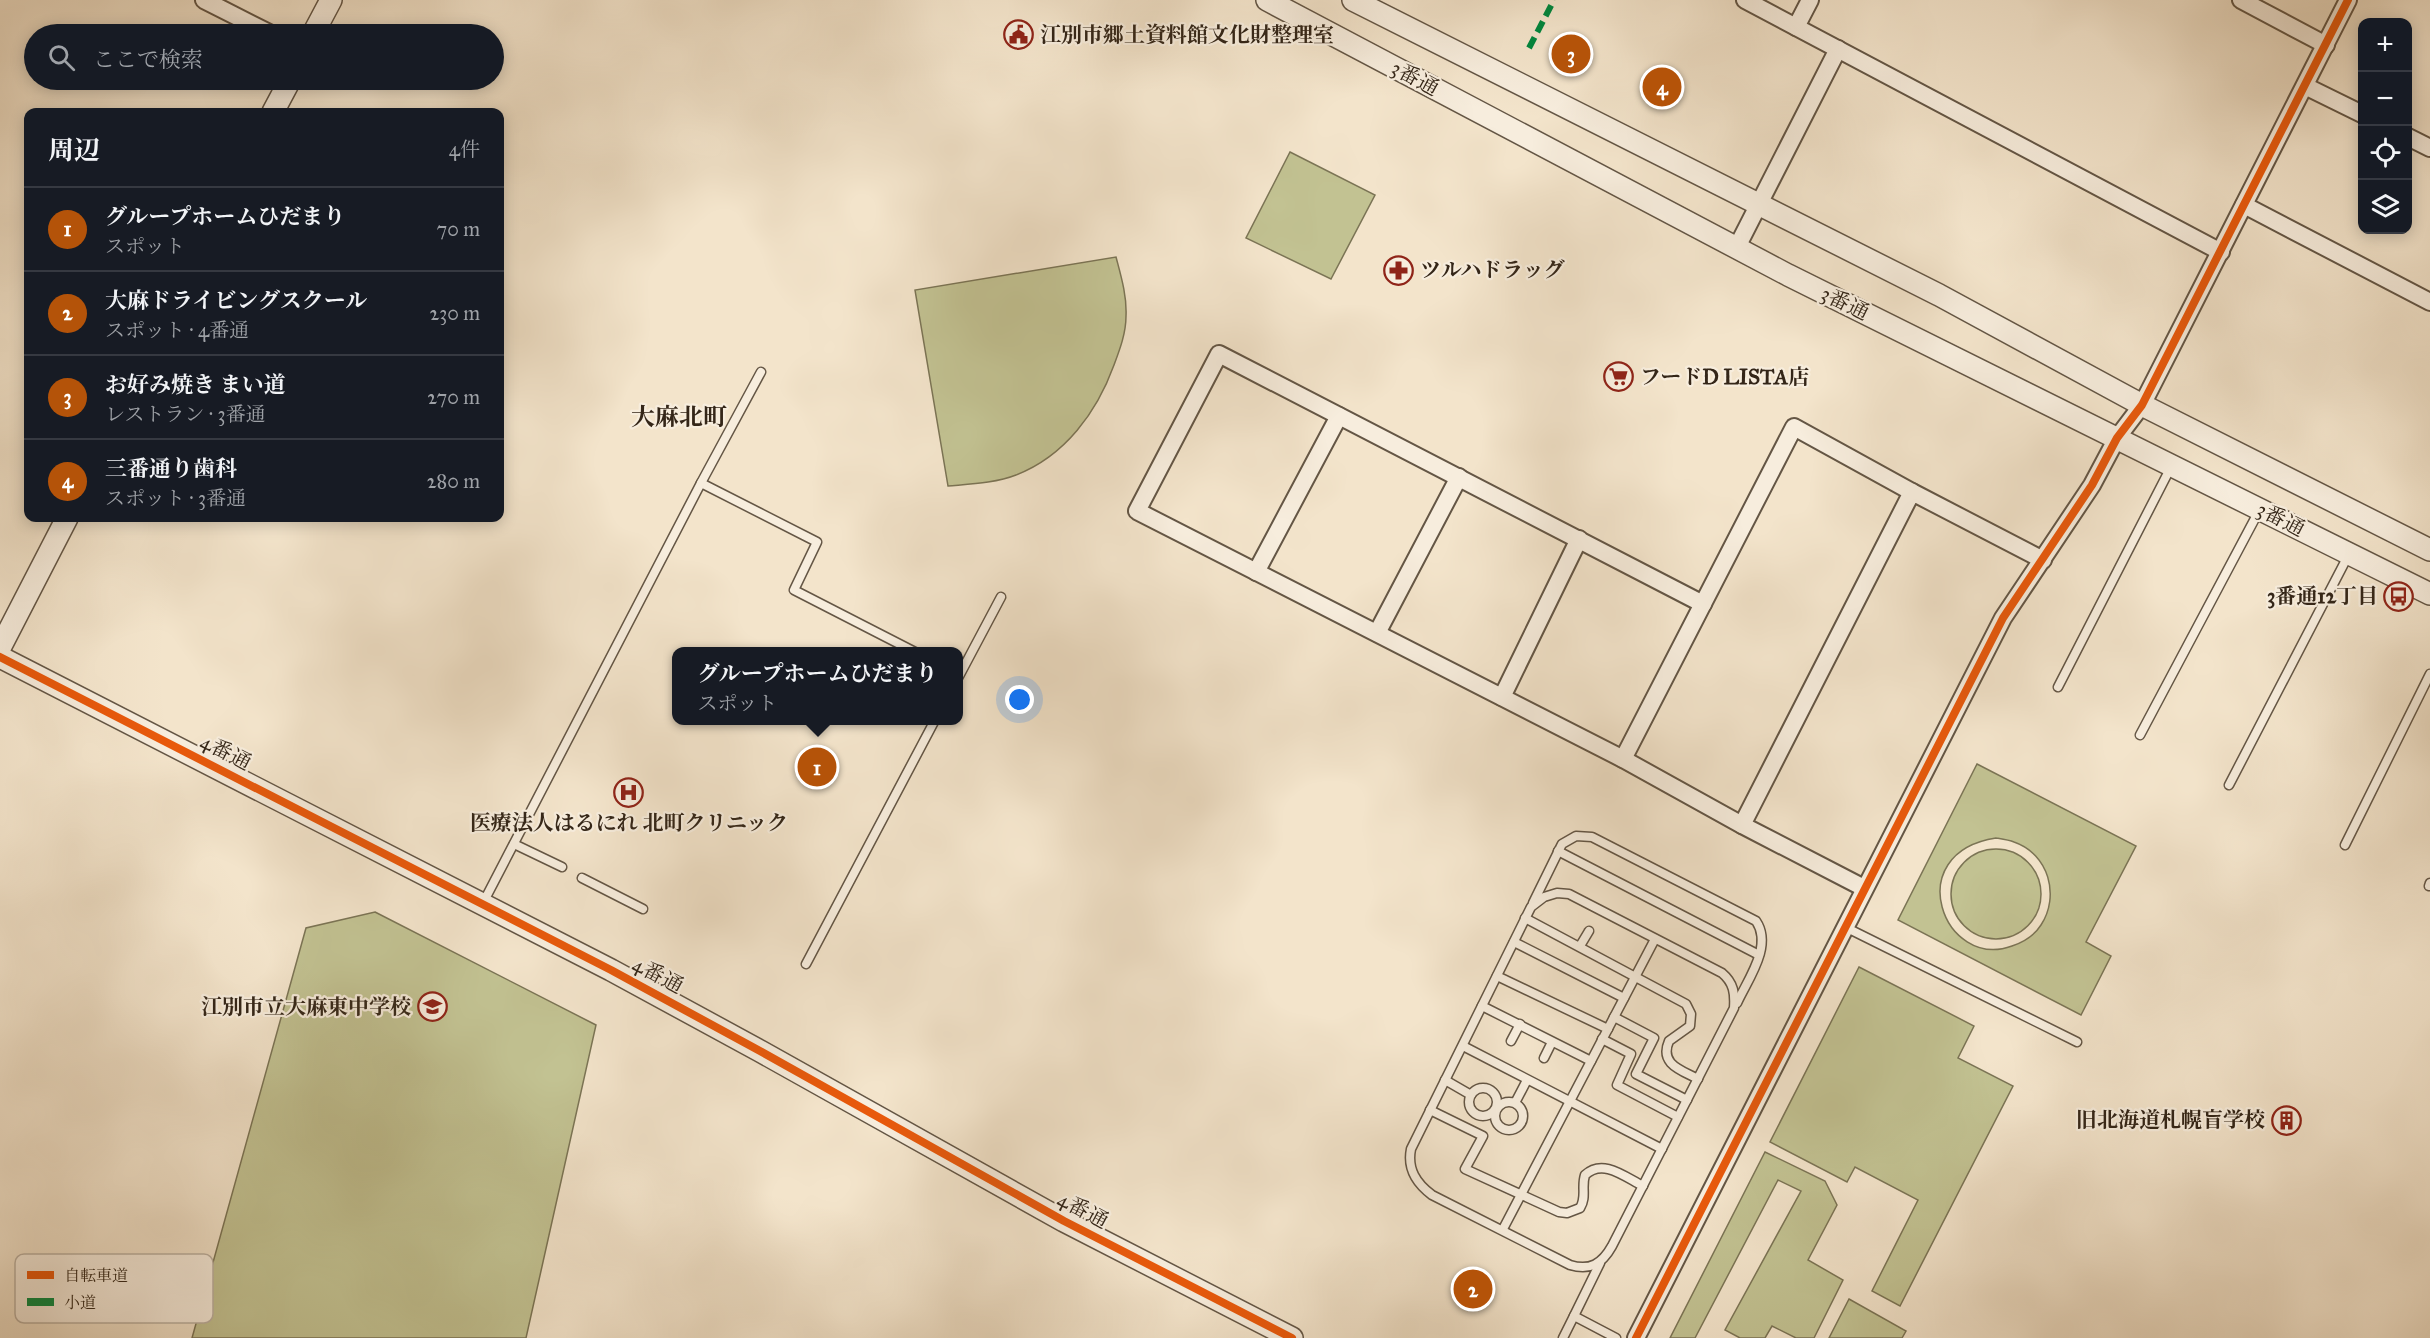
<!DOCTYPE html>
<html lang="ja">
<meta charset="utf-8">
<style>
body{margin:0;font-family:"IM FELL Great Primer","Noto Serif JP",serif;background:#20242c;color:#f1f3f6}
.controls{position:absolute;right:18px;top:18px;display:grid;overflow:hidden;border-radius:12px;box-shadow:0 3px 15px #0003}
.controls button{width:54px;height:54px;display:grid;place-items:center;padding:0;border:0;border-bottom:2px solid #363941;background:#171b24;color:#f1f3f6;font:30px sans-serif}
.you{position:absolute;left:1020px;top:700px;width:21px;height:21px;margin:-15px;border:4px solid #fff;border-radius:50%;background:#1a73e8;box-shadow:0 0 0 9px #1a73e833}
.badge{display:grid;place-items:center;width:39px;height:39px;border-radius:50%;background:#b45309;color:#fff;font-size:20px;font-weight:700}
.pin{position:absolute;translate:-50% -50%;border:3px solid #fff;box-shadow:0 2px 6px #0006}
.popup{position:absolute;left:672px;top:647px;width:291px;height:78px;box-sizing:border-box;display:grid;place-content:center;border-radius:12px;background:#171b24;filter:drop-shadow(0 2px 4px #0005);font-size:20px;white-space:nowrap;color:#9ea1a6}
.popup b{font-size:22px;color:#f1f3f6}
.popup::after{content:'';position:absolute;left:50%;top:100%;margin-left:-12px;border:12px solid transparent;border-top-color:#171b24}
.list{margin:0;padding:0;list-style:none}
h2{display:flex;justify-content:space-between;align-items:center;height:78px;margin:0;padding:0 24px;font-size:26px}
h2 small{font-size:20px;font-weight:400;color:#9ea1a6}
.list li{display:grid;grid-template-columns:39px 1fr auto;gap:18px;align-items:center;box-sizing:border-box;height:84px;padding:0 24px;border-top:2px solid #363941}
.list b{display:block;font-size:22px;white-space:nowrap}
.list p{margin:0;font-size:20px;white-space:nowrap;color:#9ea1a6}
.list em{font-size:20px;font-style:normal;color:#9ea1a6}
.icon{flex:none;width:33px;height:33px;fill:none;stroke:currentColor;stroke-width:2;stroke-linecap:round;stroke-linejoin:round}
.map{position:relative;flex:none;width:2430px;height:1338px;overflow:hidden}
.search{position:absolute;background:#171b24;box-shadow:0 3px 15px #0003;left:24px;top:24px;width:480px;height:66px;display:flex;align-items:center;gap:15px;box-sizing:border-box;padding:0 21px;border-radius:33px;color:#9ea1a6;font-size:22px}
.panel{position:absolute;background:#171b24;box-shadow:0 3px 15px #0003;left:24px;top:108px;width:480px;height:414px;border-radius:12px}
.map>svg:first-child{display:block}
.green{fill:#c2c292;stroke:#7b7455;stroke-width:1.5;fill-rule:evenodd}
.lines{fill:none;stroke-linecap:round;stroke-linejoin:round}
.service-casing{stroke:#645645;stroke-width:11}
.minor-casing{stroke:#645645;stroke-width:20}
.tertiary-casing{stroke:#645645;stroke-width:24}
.service{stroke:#f7eddd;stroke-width:8}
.minor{stroke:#f7eddd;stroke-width:16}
.tertiary{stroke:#f7eddd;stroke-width:21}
.quiet{stroke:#00873e;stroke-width:6;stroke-dasharray:12 6;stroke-linecap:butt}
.cycleway-casing{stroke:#f7eddd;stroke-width:11}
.cycleway{stroke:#e8590c;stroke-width:8}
.labels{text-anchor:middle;stroke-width:4.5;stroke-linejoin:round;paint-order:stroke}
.poi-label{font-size:21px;font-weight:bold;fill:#342618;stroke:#f7eddd;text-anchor:start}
.street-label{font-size:21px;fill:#342618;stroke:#f7eddd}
.quarter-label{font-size:24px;font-weight:bold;fill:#342618;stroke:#f7eddd}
.key{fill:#f7eddd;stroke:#bcb1a2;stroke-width:1.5}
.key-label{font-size:16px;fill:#342618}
</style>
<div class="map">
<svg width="2430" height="1338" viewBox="0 0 2430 1338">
<rect width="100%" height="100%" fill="#f3e4cb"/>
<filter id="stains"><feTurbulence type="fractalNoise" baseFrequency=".00333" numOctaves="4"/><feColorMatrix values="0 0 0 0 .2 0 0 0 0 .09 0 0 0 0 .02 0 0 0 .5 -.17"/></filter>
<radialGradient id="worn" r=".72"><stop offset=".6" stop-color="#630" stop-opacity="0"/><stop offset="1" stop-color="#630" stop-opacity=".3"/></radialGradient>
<g class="green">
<path d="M1290,152L1375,195L1331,279L1246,238Z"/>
<path d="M1116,257C1121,276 1127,296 1126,316C1126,333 1120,349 1114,365C1097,412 1065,456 1016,475C996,483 970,484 948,486L915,290Z"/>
<path d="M1977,764L2136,846L2086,942L2111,956L2081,1015L1898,920ZM1996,838C2002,839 2009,840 2014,842C2049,854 2060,896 2041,925C2034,936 2024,942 2012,946C1944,971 1899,853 1996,838Z"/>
<circle cx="1996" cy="894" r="45"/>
<path d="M375,912L596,1025L526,1338H192L306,928Z"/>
<path d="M1859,967L1974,1026L1958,1058L2013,1086L1900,1306L1872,1291L1918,1200L1855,1167L1847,1182L1770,1142Z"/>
<path d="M1765,1152L1825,1181L1837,1205L1808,1260L1843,1280L1814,1338H1796L1772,1326L1765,1338H1740L1725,1330L1801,1191L1778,1180L1695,1338H1670Z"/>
<path d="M1849,1299L1906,1331L1902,1338H1829Z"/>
</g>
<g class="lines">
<defs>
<g id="service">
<path d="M701,483L761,372"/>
<path d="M958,678L1001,597"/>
<path d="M2058,687L2172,465"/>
<path d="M2140,735L2260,509"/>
<path d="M2229,785L2349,554"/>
<path d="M514,844L562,867"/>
<path d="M2345,845L2430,674"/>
<path d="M1558,851L1759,955"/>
<path d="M582,878L643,909"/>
<path d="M2429,886L2430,883"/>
<path d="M1557,893L1569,894L1722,973C1734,983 1735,994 1734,1008L1612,1246C1602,1264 1590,1271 1570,1265L1432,1195C1416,1183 1407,1169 1411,1149L1531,907L1544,897Z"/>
<path d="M483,903L701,483L817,542L794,590L915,652"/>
<path d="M1533,903L1562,844L1576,836L1592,837L1756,921C1773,946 1748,979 1737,1003"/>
<path d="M1525,918L1686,1004L1691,1014L1690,1026L1669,1041C1659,1064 1681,1070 1698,1079"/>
<path d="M1845,927L2077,1042"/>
<path d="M1514,942L1624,998"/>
<path d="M1580,946L1589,931"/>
<path d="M806,964L935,720"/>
<path d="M1497,976L1608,1029"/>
<path d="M1482,1006L1591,1061"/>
<path d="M1614,1017L1654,1038L1636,1074L1687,1100"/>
<path d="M1602,1039L1631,1054L1617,1085L1678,1117"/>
<path d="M1511,1041L1520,1024"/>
<path d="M1463,1046L1662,1149"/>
<path d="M1544,1058L1552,1042"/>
<path d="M1445,1080L1471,1095"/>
<circle cx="1483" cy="1102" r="14"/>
<circle cx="1509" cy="1116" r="14"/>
<path d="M1515,1103L1527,1080"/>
<path d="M1430,1110L1483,1136L1465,1169L1559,1212L1567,1213L1580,1208C1587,1197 1581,1187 1585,1175C1603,1158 1625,1177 1643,1186"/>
<path d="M1503,1229L1655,939"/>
<path d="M1574,1316L1600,1263"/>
<path d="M1563,1338L1574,1316L1616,1338"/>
</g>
<g id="minor">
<path d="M204,0L271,34"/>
<path d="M1745,0L2221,252"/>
<path d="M2241,0L2326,45"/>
<path d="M1796,27L1810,0"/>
<path d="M2305,86L2362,114"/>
<path d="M2408,137L2430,148"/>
<path d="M2244,205L2430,302"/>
<path d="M1737,247L1838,49"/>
<path d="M1256,572L1339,416"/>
<path d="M1703,604L1219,354L1137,511L1623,759L1742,825"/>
<path d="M1377,633L1459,477"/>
<path d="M1502,697L1579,539"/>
<path d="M1623,759L1794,427L1912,492"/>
<path d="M1864,888L1742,825L1912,492L2043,560"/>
<path d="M1636,1338L2003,618L2092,485L2117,438L2142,405L2348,0"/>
</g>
<g id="tertiary">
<path d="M1267,0L1788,275L2430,594"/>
<path d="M1353,0L1939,295L2142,405L2430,550"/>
<path d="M313,34L331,0"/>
<path d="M273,112L290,80"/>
<path d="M0,648L67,518"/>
<path d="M0,657L611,970L760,1051L1064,1221L1292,1338"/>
</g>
</defs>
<use href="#service" class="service-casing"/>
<use href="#minor" class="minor-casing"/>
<use href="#tertiary" class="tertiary-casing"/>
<use href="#service" class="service"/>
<use href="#minor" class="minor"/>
<use href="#tertiary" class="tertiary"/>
<path class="quiet" d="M1529,48L1554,0"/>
<defs>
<g id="cycleway">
<path d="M0,657L611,970L760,1051L1064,1221L1292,1338"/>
<path d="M1636,1338L2003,618L2092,485L2117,438L2142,405L2348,0"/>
</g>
</defs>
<use href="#cycleway" class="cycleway-casing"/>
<use href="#cycleway" class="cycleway"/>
</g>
<defs>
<symbol id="civic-ring" viewBox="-11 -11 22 22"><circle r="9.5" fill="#f7eddd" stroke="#8f2418" stroke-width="1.5"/><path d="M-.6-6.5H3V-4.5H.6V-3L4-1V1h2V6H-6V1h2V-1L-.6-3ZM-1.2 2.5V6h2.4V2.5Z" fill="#8f2418"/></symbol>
<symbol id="pharmacy-ring" viewBox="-11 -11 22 22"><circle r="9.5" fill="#f7eddd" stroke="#8f2418" stroke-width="1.5"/><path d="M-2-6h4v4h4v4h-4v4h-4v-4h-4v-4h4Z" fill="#8f2418"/></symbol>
<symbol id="supermarket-ring" viewBox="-11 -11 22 22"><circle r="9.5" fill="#f7eddd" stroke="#8f2418" stroke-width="1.5"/><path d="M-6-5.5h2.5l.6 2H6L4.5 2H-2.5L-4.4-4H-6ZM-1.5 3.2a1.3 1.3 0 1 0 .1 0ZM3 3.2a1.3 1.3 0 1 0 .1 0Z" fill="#8f2418"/></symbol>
<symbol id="bus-ring" viewBox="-11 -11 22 22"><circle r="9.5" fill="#f7eddd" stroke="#8f2418" stroke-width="1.5"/><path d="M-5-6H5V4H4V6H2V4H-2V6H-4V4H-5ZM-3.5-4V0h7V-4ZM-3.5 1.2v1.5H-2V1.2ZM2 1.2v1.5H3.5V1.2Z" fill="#8f2418"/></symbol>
<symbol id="hospital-ring" viewBox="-11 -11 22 22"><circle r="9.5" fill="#f7eddd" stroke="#8f2418" stroke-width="1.5"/><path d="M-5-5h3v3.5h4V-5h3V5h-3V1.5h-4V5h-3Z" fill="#8f2418"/></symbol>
<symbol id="school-ring" viewBox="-11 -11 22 22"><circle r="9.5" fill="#f7eddd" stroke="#8f2418" stroke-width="1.5"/><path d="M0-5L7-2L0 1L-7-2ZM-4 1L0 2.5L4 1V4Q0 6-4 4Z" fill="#8f2418"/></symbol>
<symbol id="building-ring" viewBox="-11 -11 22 22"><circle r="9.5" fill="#f7eddd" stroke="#8f2418" stroke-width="1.5"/><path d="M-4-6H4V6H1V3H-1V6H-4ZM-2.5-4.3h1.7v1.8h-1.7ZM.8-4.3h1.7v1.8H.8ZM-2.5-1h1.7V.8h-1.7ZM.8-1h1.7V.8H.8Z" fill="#8f2418"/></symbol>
</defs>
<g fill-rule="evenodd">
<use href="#civic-ring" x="1002" y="18" width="33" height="33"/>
<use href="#pharmacy-ring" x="1382" y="254" width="33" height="33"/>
<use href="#supermarket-ring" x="1602" y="360" width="33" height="33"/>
<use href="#bus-ring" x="2382" y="580" width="33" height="33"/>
<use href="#hospital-ring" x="612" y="776" width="33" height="33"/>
<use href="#school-ring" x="416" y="990" width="33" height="33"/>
<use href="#building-ring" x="2270" y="1104" width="33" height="33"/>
</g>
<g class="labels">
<g class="poi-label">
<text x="1040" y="42">江別市郷土資料館文化財整理室</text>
<text x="1420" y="277">ツルハドラッグ</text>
<text x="1640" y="384">フードD LISTA店</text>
<text x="2378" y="603" text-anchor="end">3番通12丁目</text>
<text x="629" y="830" text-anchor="middle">医療法人はるにれ 北町クリニック</text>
<text x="411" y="1014" text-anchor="end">江別市立大麻東中学校</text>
<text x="2265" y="1127" text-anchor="end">旧北海道札幌盲学校</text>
</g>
<g class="street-label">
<text transform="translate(1415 78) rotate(28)" y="7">3番通</text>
<text transform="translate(1845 303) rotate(26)" y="7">3番通</text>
<text transform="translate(2281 519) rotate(27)" y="7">3番通</text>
<text transform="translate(226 752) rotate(27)" y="7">4番通</text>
<text transform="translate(658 975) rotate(28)" y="7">4番通</text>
<text transform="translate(1083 1210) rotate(28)" y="7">4番通</text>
</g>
<g class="quarter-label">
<text x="679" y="425">大麻北町</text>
</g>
</g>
<rect x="15" y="1254" width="198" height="69" rx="9" class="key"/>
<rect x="27" y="1271" width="27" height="8" fill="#e8590c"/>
<rect x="27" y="1298" width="27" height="8" fill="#00873e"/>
<g class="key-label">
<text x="64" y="1281">自転車道</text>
<text x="64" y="1308">小道</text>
</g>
<rect width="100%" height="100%" filter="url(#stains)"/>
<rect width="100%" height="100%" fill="url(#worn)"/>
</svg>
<div class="controls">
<button>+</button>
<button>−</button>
<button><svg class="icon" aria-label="locate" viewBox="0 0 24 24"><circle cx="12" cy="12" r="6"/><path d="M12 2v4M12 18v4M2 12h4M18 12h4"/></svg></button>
<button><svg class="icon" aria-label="layers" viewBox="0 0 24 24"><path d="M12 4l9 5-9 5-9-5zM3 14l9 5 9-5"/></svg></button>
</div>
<div class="you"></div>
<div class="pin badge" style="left:817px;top:767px">1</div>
<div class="popup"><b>グループホームひだまり</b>スポット</div>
<div class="pin badge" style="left:1473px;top:1289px">2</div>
<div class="pin badge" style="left:1571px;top:54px">3</div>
<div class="pin badge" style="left:1662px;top:87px">4</div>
<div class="search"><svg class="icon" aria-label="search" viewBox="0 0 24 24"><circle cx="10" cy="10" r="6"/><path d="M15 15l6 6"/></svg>ここで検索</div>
<section class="panel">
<h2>周辺<small>4件</small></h2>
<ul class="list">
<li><span class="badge">1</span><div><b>グループホームひだまり</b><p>スポット</p></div><em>70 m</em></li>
<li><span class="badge">2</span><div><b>大麻ドライビングスクール</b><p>スポット · 4番通</p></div><em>230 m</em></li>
<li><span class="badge">3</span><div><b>お好み焼き まい道</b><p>レストラン · 3番通</p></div><em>270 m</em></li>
<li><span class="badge">4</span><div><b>三番通り歯科</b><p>スポット · 3番通</p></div><em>280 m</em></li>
</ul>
</section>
</div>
